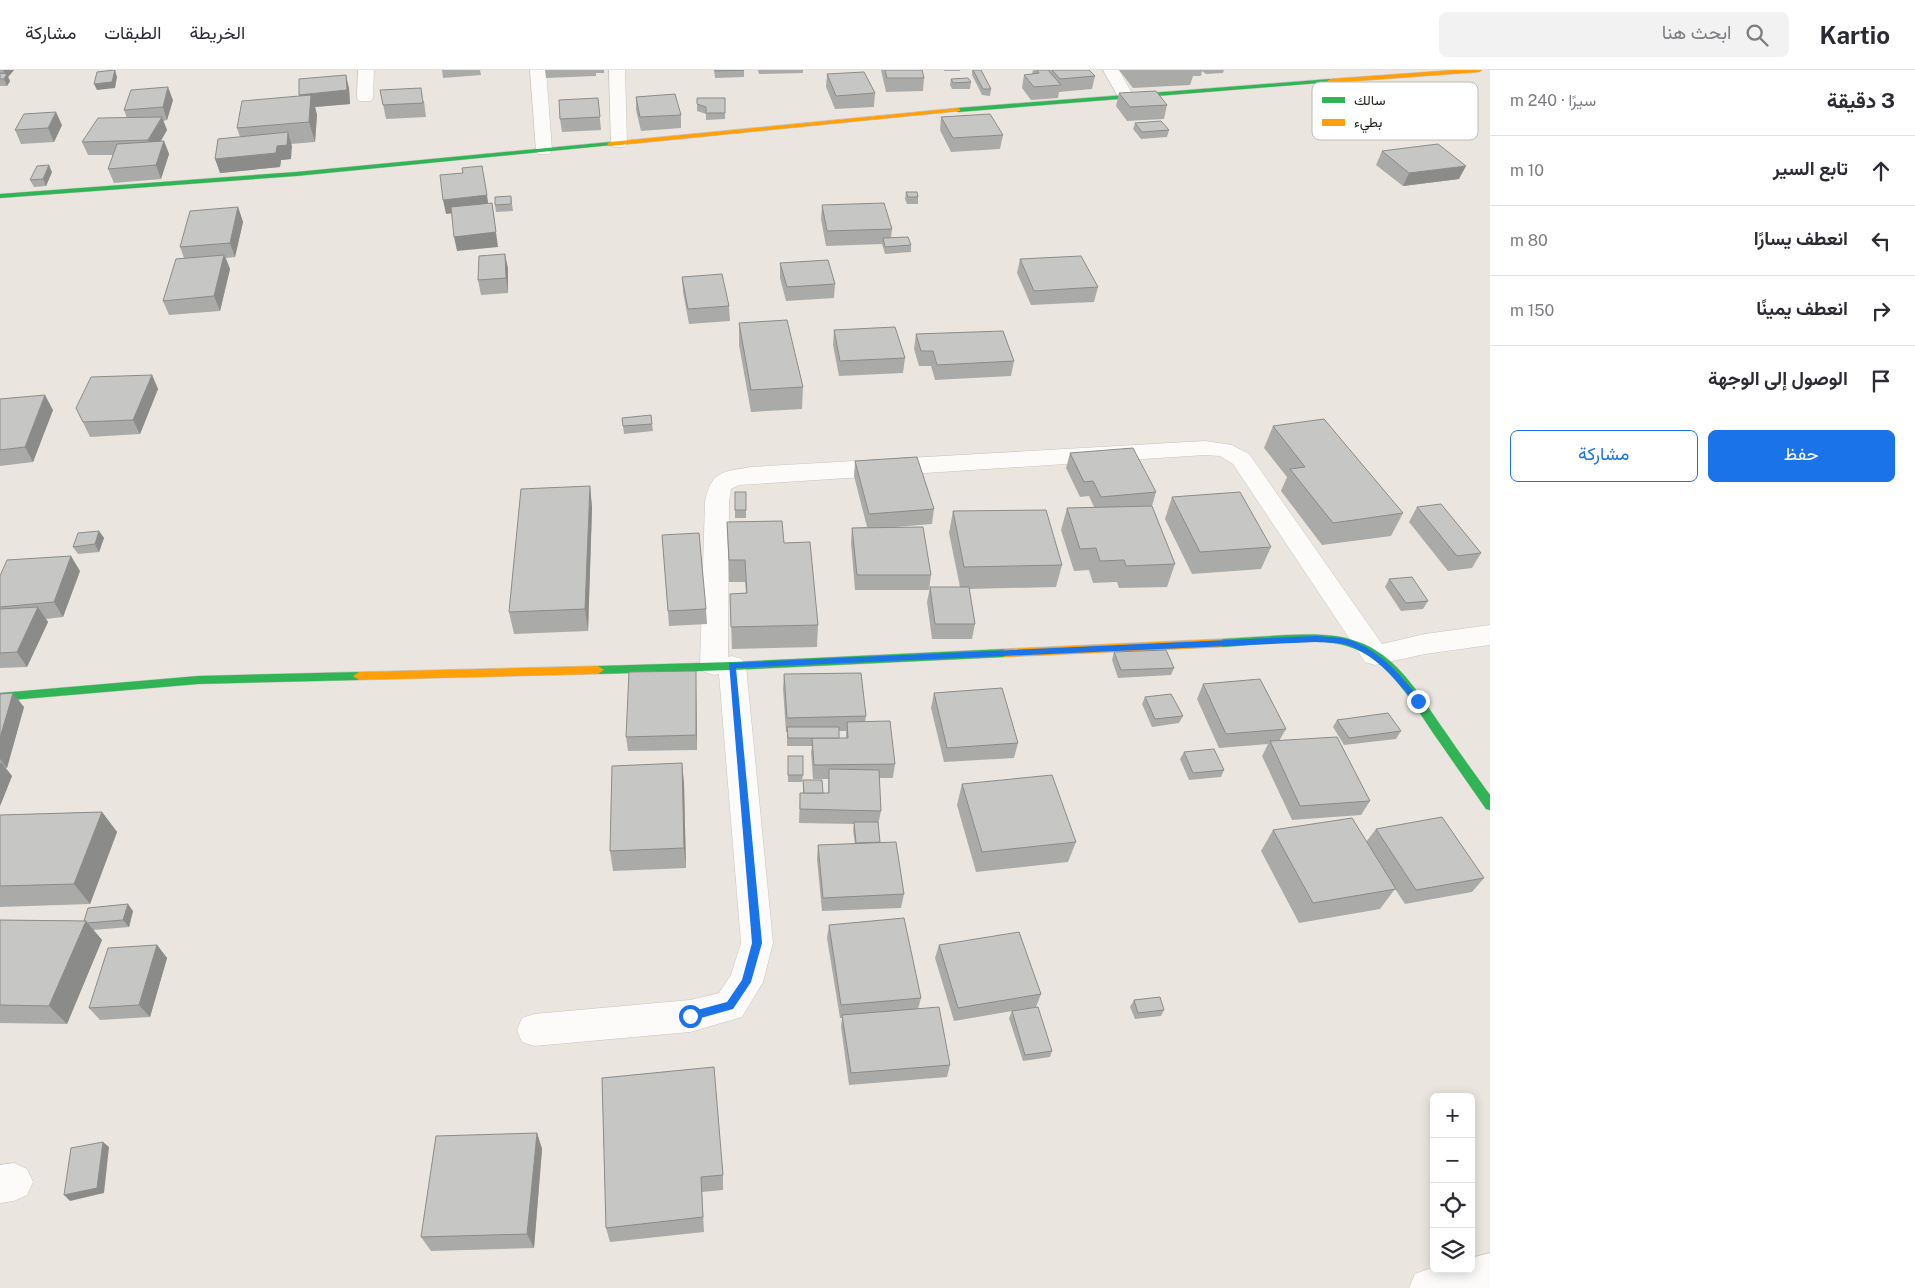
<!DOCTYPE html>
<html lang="ar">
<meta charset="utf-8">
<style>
body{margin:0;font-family:"Public Sans",Vazirmatn,sans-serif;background:#f2f2f3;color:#2b2b33;direction:rtl}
.controls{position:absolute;right:15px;bottom:15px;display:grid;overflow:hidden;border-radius:8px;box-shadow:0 2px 12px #0003}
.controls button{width:45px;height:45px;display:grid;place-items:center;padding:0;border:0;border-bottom:1px solid #e1e1e2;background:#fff;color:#2b2b33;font:25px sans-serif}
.stop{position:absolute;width:15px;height:15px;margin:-11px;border:4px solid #1a73e8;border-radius:50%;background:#fff}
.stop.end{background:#1a73e8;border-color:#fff;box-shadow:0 1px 5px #0008}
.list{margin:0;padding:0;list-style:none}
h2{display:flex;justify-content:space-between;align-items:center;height:65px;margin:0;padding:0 20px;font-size:21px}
h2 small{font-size:16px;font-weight:400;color:#7c7c81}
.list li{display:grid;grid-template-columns:32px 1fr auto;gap:15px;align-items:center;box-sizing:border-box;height:70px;padding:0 20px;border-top:1px solid #e1e1e2}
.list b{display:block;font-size:19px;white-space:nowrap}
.list em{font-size:16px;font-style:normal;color:#7c7c81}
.actions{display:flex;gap:10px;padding:15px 20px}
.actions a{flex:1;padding:11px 0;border:1px solid #1a73e8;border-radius:8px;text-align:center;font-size:18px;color:#1a73e8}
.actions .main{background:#1a73e8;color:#fff}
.icon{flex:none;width:28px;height:28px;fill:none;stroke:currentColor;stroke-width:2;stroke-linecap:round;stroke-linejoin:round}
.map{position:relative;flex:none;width:1490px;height:1218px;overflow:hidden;direction:ltr}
header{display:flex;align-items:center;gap:30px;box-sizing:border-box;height:70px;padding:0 25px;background:#fff;border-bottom:1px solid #e1e1e2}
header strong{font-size:24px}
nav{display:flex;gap:28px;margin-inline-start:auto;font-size:18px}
.search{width:350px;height:45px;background:#f2f2f3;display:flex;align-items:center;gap:12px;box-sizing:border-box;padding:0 18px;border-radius:8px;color:#7c7c81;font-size:19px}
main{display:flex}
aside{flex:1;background:#fff}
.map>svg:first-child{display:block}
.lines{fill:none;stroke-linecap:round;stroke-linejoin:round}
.street-casing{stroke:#c7c3be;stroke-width:1}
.fast-casing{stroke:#c7c3be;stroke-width:1}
.slow-casing{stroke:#c7c3be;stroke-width:1}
.street{fill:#fcfbfa;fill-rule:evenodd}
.fast{fill:#30b455;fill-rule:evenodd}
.slow{fill:#ff9f0a;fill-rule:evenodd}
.wall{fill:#aaaba9;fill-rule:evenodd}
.shaded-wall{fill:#8b8b8a}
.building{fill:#c6c7c5;stroke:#8b8b8a}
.route{fill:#1a73e8}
.key{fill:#fff;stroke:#bcbbb9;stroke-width:1}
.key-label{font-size:14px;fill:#1e1c17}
</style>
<header>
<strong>Kartio</strong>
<div class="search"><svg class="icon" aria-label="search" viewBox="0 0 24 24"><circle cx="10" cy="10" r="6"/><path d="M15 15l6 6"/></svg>ابحث هنا</div>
<nav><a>الخريطة</a><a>الطبقات</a><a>مشاركة</a></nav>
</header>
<main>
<aside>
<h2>3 دقيقة<small>سيرًا · 240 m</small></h2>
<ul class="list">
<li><svg class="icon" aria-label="ahead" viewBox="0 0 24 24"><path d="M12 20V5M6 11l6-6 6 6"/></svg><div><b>تابع السير</b></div><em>10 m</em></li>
<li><svg class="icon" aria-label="left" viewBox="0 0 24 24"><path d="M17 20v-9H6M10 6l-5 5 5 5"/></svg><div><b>انعطف يسارًا</b></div><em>80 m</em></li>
<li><svg class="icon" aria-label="right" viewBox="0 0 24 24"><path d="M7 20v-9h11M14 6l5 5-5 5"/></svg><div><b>انعطف يمينًا</b></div><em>150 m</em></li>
<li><svg class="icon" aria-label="arrive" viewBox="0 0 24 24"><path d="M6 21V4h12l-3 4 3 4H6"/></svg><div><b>الوصول إلى الوجهة</b></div></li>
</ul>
<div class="actions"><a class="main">حفظ</a><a>مشاركة</a></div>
</aside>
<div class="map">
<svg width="1490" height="1218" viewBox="0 0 1490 1218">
<rect width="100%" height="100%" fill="#eae6df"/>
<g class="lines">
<defs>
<g id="street">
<path d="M358,0H374L373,28L371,31H359L357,28Z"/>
<path d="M530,0H546L552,80L550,84H538L536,80Z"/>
<path d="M609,0H625L627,73L625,77H613L611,73Z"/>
<path d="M1103,0H1119L1134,27L1132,30H1120Z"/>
<path d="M1205,371L1232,375L1249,384L1382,574L1425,564L1490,555V575L1425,584L1375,595L1365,592L1233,394L1220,386L1205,385L739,415L731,419L729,432L728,587L732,586L742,589L746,596L773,873L763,912L742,947L690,962L534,976L522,972L517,960L522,948L534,944L690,930L719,923L731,905L741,873L719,604L714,605L704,602L700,595L705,432C711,401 722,402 751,397Z"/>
<path d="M14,1093L27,1099L33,1112L27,1125L14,1131L0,1133V1095Z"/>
<path d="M1490,1183V1218H1409L1415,1204L1434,1197V1199H1471V1188Z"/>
</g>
<g id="fast">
<path d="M1330,9L1333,11L1332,12L958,42L955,40L958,38Z"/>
<path d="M610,72L613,74L612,75L296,106L0,128V124L296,102Z"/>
<path d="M1286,565C1312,564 1339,563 1364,574C1401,590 1424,632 1446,663C1460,684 1475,704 1490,725V740L1486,739C1470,716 1454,693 1438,670C1414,636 1390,589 1347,576C1313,566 1258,575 1222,577L1217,573L1222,569Z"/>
<path d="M1005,579L1011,583L1005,587L732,600L598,604L592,600L598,596L732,592Z"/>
<path d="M359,602L365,606L359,610L198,614L0,631V623L198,606Z"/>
</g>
<g id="slow">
<path d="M1454,0H1482L1479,2L1330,13L1327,11L1330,9Z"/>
<path d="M958,38L960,39V41L610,76L607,74L610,72Z"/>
<path d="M1222,569L1227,573L1222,577L1005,587L999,583L1005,579Z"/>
<path d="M598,596L604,600L598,604L359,610L353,606L359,602Z"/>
</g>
</defs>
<use href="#street" class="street-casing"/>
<use href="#fast" class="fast-casing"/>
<use href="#slow" class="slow-casing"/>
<use href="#street" class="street"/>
<use href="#fast" class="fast"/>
<use href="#slow" class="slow"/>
</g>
<g class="wall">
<path d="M0,0H14L8,7L10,11L7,16H0Z"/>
<path d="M442,0H480L481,5L443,8Z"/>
<path d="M545,0H604V3H596V6L546,8Z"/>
<path d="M714,0H744V7L715,8Z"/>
<path d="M758,0H803V3L759,4Z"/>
<path d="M881,0H922L924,8L923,21L886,22Z"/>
<rect x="944" y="0" width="16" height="1"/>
<path d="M972,0H981L991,19L990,26L982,25L972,5Z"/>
<path d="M1033,0H1089L1095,6L1092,19L1059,22L1058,28L1031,30L1022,18L1024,5L1032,4Z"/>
<path d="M1119,0H1224L1223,3L1206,4L1202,1L1201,6H1193L1190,15L1133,18Z"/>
<path d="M827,4L875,23L874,37L835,39L826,17Z"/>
<path d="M951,9L971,12L970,19H952L950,15Z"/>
<path d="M349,18L350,34L315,37L317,45L315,72L291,74V89L281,90L280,97L220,103L240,67L237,58L299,26Z"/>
<path d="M380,20L424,31L426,47L386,49Z"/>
<path d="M1119,23L1167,35L1164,49L1127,51L1116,36Z"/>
<path d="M636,27L681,45V58L641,61L636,40Z"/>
<path d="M598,28L601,60L562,62L560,49Z"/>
<path d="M697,28H725V49L706,50V44L697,41Z"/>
<path d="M173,30L167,50L163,51L167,60L161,71H164L169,84L161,109L114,113L108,99L113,85H88L82,72L127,48L124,40Z"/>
<path d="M941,47L1003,65L1000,79L951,82L940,60Z"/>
<path d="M1135,53L1169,60L1167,67L1141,69L1133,59Z"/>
<path d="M62,55L54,72L21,74L15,60Z"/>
<path d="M1382,81L1459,109L1403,116L1376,95Z"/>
<path d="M52,102L46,116L34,117L30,110Z"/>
<path d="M906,122L918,127V134H907L905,129Z"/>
<path d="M511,126L513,141L496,142L495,135Z"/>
<path d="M822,135L892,159L891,168L911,175V182L885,184L882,174L826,176L821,149Z"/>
<path d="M238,137L243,152L235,187L226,188L230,199L220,241L169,245L163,231L184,188L180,177Z"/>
<path d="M505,184L508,199V223L481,225L478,210Z"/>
<path d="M1020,189L1098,217L1094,232L1031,235L1017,203Z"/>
<path d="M780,193L835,214L834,228L786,231L780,208Z"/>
<path d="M682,207L729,236L730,251L689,254L683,222Z"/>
<path d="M739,253L803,317L802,339L751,342L739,275Z"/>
<path d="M834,260L905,288L903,303L839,306L833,275Z"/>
<path d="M916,264L1014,291L1011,306L935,310L931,296H919L914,279Z"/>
<path d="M152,305L158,319L140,364L90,367L76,338Z"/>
<path d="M0,329L53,340L33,392L0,396Z"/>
<path d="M622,348L652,354L653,361L624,364Z"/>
<path d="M1273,356L1403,443L1391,466L1322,475L1281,421L1287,407L1264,378Z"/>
<path d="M1070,383L1156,422L1152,436L1175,494L1167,517L1119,518L1117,512L1093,513L1089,500L1074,501L1061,460L1067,438L1094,437L1089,426L1080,427L1066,398Z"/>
<path d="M855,391L934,439L932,454L895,457L931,505L929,520H855L851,473L852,458L867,457L854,406Z"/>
<path d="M590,416L592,438L588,561L514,564L509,542Z"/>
<rect x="735" y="422" width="11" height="26"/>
<path d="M1172,427L1271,477L1261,499L1192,504L1165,449Z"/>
<path d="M1417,437L1481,483L1472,498L1448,501L1409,452Z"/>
<path d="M953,441L1062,495L1056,517L969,519L975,554L972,569H932L927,532L930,517H960L949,463Z"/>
<path d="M727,452L784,473L818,555L817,577L732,579L730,524L746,523L745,512H729Z"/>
<path d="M99,461L104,468L99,482L78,484L73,477Z"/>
<path d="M662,465L706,539L707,554L669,556Z"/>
<path d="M80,501L63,547L46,549L48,552L27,597L0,598V506Z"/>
<path d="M1389,509L1428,531L1423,539L1401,541L1385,517Z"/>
<path d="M1114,582L1174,598L1171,605L1118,608L1112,590Z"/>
<path d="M696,601L697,680L628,681L626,667Z"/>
<path d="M784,604L866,646L865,652L895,694L893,708H879L881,741L878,755L880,773L904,824L901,838L822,841L817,789L818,775L855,774L853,760L854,754L799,753L800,723H803V710L823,723H828V709H813L811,682L812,676H787V662H786L783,619ZM839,661H846V668H839Z"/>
<path d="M1203,614L1286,659L1279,671L1370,731L1361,745L1292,750L1262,686L1268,674L1219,678L1197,629Z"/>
<path d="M934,623L1018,673L1014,688L944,692L931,638Z"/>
<path d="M0,624L24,637L7,698H5L12,706L0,736Z"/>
<path d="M1145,627L1183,646L1179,653L1152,657L1142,634Z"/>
<path d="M1337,650L1401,661L1396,669L1344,675L1333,657Z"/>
<path d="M1184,682L1224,700L1221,707L1189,710L1180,689Z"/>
<path d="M788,686L803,705L802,712H788Z"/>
<path d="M682,693L684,714L686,798L613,801L610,781Z"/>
<path d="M962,714L1076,772L1068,792L976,802L957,735Z"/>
<path d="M102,742L117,762L90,834L0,837V745Z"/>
<path d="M1376,759L1484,808L1472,822L1405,834L1395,819L1380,839L1299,853L1261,781L1273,760L1366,772Z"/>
<path d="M133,841L129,857L93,860L102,870L67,954L0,953V850L84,851Z"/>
<path d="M829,855L921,928L918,939L950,995L947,1007L849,1015L841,957L842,948H840L827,868Z"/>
<path d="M157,875L167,888L150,947L100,950L89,938Z"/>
<path d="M939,875L1041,924L1036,937L954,951L935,888Z"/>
<path d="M1134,930L1164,940L1161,946L1135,949L1130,937Z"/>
<path d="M1012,941L1052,981L1050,987L1023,991L1009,948Z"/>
<path d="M602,1008L723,1105V1120L702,1122L704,1162L610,1172L606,1158Z"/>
<path d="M537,1063L542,1079L534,1178L431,1181L421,1167Z"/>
</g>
<g class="shaded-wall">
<path d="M3,0H14L8,7L10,11L7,16L4,9L6,6Z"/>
<path d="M115,0L117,7L115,18L97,20L94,14Z"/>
<path d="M346,5L349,18L350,34L315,37L317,45L315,72L309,52L299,25Z"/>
<path d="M168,17L173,30L167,50L163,37Z"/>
<path d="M56,42L62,55L54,72L48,58Z"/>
<path d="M162,47L167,60L153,84L148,70Z"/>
<path d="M288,62L292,76L291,89L281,90L280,97L220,103L215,89L277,76Z"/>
<path d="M164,71L169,84L161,109L156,95Z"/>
<path d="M49,95L52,102L46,116L43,109Z"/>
<path d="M1466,96L1459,109L1403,116L1409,103Z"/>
<path d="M487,125L489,139L446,144L443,130Z"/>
<path d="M492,133L498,177L457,181L454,167Z"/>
<path d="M238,137L243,152L235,187L230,173Z"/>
<path d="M505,184L508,199V223L506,208Z"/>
<path d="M224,185L230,199L220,241L214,226Z"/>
<path d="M152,305L158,319L140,364L133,350Z"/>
<path d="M45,325L53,340L33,392L25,377Z"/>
<path d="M590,416L592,438L588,561L585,539Z"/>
<path d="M99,461L104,468L99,482L95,474Z"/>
<path d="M71,486L80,501L63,547L54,532Z"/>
<path d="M38,537L48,552L27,597L17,582Z"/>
<path d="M696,601V616L697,680L696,665Z"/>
<path d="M13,623L24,637L7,698L0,689V668Z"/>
<path d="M1,692L12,706L0,736V694Z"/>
<path d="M682,693L684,714L686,798L684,778Z"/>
<path d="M102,742L117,762L90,834L74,814Z"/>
<path d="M128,834L133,841L129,857L123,850Z"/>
<path d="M86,851L102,870L67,954L49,936Z"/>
<path d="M157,875L167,888L150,947L139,935Z"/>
<path d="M537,1063L542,1079L534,1178L527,1164Z"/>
<path d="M103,1072L109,1077L104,1123L70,1131L64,1125Z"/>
</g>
<g class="building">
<path d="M115,0L112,12L94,14L97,2Z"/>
<path d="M715,0H744L715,1Z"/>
<path d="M885,0H922L924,8H887Z"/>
<path d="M973,0H981L991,19H983Z"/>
<path d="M1037,0H1048L1061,15L1034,17L1024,5L1039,3Z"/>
<path d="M1052,0H1089L1095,6L1060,9Z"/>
<path d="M864,2L875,23L836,26L827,4Z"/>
<path d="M0,3L7,4L4,9H0Z"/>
<path d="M346,5L347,20L299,25V9Z"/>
<path d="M968,8L971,12L953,13L951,9Z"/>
<path d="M168,17L163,37L124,40L131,20Z"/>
<path d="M421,18L423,33L383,35L380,20Z"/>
<path d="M1156,21L1167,35L1130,37L1119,23Z"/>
<path d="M675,24L681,45L640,47L636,27Z"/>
<path d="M311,25L309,52L237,58L242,31Z"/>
<path d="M598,28L600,47L560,49L559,30Z"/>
<path d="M697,28H725V43H706V37L697,34Z"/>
<path d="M56,42L48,58L15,60L24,44Z"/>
<path d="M990,44L1003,65L953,68L941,47Z"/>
<path d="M162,47L148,70L82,72L98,48Z"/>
<path d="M1161,51L1169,60L1142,62L1135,53Z"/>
<path d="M288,62L287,75L277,76L276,83L215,89L218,69Z"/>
<path d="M164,71L156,95L108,99L117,74Z"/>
<path d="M1438,74L1466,96L1409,103L1382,81Z"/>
<path d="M49,95L43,109L30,110L37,96Z"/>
<path d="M482,96L487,125L443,130L440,105L463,103L462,98Z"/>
<path d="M906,122H917L918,127H908Z"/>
<path d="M511,126V134L495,135V127Z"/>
<path d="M492,133L496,162L454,167L451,137Z"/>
<path d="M884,133L892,159L827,161L822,135Z"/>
<path d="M238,137L230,173L180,177L190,141Z"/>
<path d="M908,167L911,175L885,177L883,168Z"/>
<path d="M505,184L506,208L478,210L479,186Z"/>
<path d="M224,185L214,226L163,231L176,189Z"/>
<path d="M1081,186L1098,217L1034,221L1020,189Z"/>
<path d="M828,190L835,214L787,217L780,193Z"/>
<path d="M722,204L729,236L688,239L682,207Z"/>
<path d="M787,250L803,317L751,320L739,253Z"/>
<path d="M895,257L905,288L840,291L834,260Z"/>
<path d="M1003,261L1014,291L937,295L933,281H921L916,264Z"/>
<path d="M152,305L133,350L83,352L76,338L91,307Z"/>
<path d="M45,325L25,377L0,380V329Z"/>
<path d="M651,345L652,354L623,356L622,348Z"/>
<path d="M1324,349L1403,443L1333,453L1290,399L1305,397L1273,356Z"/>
<path d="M1133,378L1156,422L1101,427L1093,411L1084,412L1070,383Z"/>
<path d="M917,387L934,439L869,444L855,391Z"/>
<path d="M590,416L585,539L509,542L521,419Z"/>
<rect x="735" y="422" width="11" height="18"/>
<path d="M1240,422L1271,477L1200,482L1172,427Z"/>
<path d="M1441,434L1481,483L1457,486L1417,437Z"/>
<path d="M1152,436L1175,494L1126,496L1124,490L1100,491L1096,478L1080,479L1067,438Z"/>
<path d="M1046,440L1062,495L964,497L953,441Z"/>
<path d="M782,451L784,473L810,472L818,555L731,557L730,524L747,523L745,490H729L727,452Z"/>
<path d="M923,457L931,505H857L852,458Z"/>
<path d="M99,461L95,474L73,477L78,463Z"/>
<path d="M699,463L706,539L668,541L662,465Z"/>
<path d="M71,486L54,532L0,537V506L7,490Z"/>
<path d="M1412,507L1428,531L1406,533L1389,509Z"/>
<path d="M930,517H969L975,554H935Z"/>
<path d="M38,537L17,582L0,583V539Z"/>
<path d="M1166,580L1174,598L1121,600L1114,582Z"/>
<path d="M696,601V665L626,667L629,602Z"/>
<path d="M861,603L866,646L787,648L784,604Z"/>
<path d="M1260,609L1286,659L1226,664L1203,614Z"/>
<path d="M1002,618L1018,673L947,678L934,623Z"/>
<path d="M13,623L0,668V624Z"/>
<path d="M1171,624L1183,646L1155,649L1145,627Z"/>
<path d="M1388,643L1401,661L1349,668L1337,650Z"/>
<path d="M890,651L895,694L814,695L812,668H848L847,652Z"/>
<path d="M787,657H839V668H788Z"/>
<path d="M1337,667L1370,731L1300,736L1270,671Z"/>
<path d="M1214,679L1224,700L1193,703L1184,682Z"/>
<rect x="788" y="686" width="15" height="19"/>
<path d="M682,693L684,778L610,781L612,696Z"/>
<path d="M829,699L879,700L881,741L800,739V723H829Z"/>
<path d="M1052,705L1076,772L982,782L962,714Z"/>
<path d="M803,710H822L823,723H804Z"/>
<path d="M102,742L74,814L0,816V745Z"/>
<path d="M1442,747L1484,808L1416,820L1376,759Z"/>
<path d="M1352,748L1396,819L1313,833L1273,760Z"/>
<path d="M854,752H878L880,772L856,773Z"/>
<path d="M896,772L904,824L823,828L818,775Z"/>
<path d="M128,834L123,850L87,853L86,851H84L88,838Z"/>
<path d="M904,848L921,928L841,935L829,855Z"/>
<path d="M0,850L86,851L49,936L0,935Z"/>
<path d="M1019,862L1041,924L958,938L939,875Z"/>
<path d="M157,875L139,935L89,938L108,878Z"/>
<path d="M1160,927L1164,940L1138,943L1134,930Z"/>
<path d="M939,937L950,995L851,1003L842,945Z"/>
<path d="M1038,937L1052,981L1025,985L1012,941Z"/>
<path d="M714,997L723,1105L701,1107L703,1147L606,1158L602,1008Z"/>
<path d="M537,1063L527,1164L421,1167L436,1066Z"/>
<path d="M103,1072L97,1118L64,1125L71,1078Z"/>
</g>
<path class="route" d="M1316,566C1327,567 1340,567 1350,570C1381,581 1400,605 1420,629V633H1415C1396,610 1377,585 1347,575C1338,572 1326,573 1316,572L736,598L762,873L751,912L733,939L690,951L686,949V943L727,932L742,910L752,873L729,593Z"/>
<rect x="1312" y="12" width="166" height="58" rx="8" class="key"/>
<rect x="1322" y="27" width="23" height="6" fill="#30b455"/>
<rect x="1322" y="49" width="23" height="7" fill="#ff9f0a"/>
<g class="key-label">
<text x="1354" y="35">سالك</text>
<text x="1354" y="57">بطيء</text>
</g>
</svg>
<div class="controls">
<button>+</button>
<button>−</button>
<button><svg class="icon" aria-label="locate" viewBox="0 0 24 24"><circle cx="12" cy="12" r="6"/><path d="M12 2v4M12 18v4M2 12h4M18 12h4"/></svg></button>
<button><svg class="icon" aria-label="layers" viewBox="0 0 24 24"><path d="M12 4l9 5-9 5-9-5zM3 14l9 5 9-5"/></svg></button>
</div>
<div class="stop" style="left:690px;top:946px"></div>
<div class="stop end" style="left:1418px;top:631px"></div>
</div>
</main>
